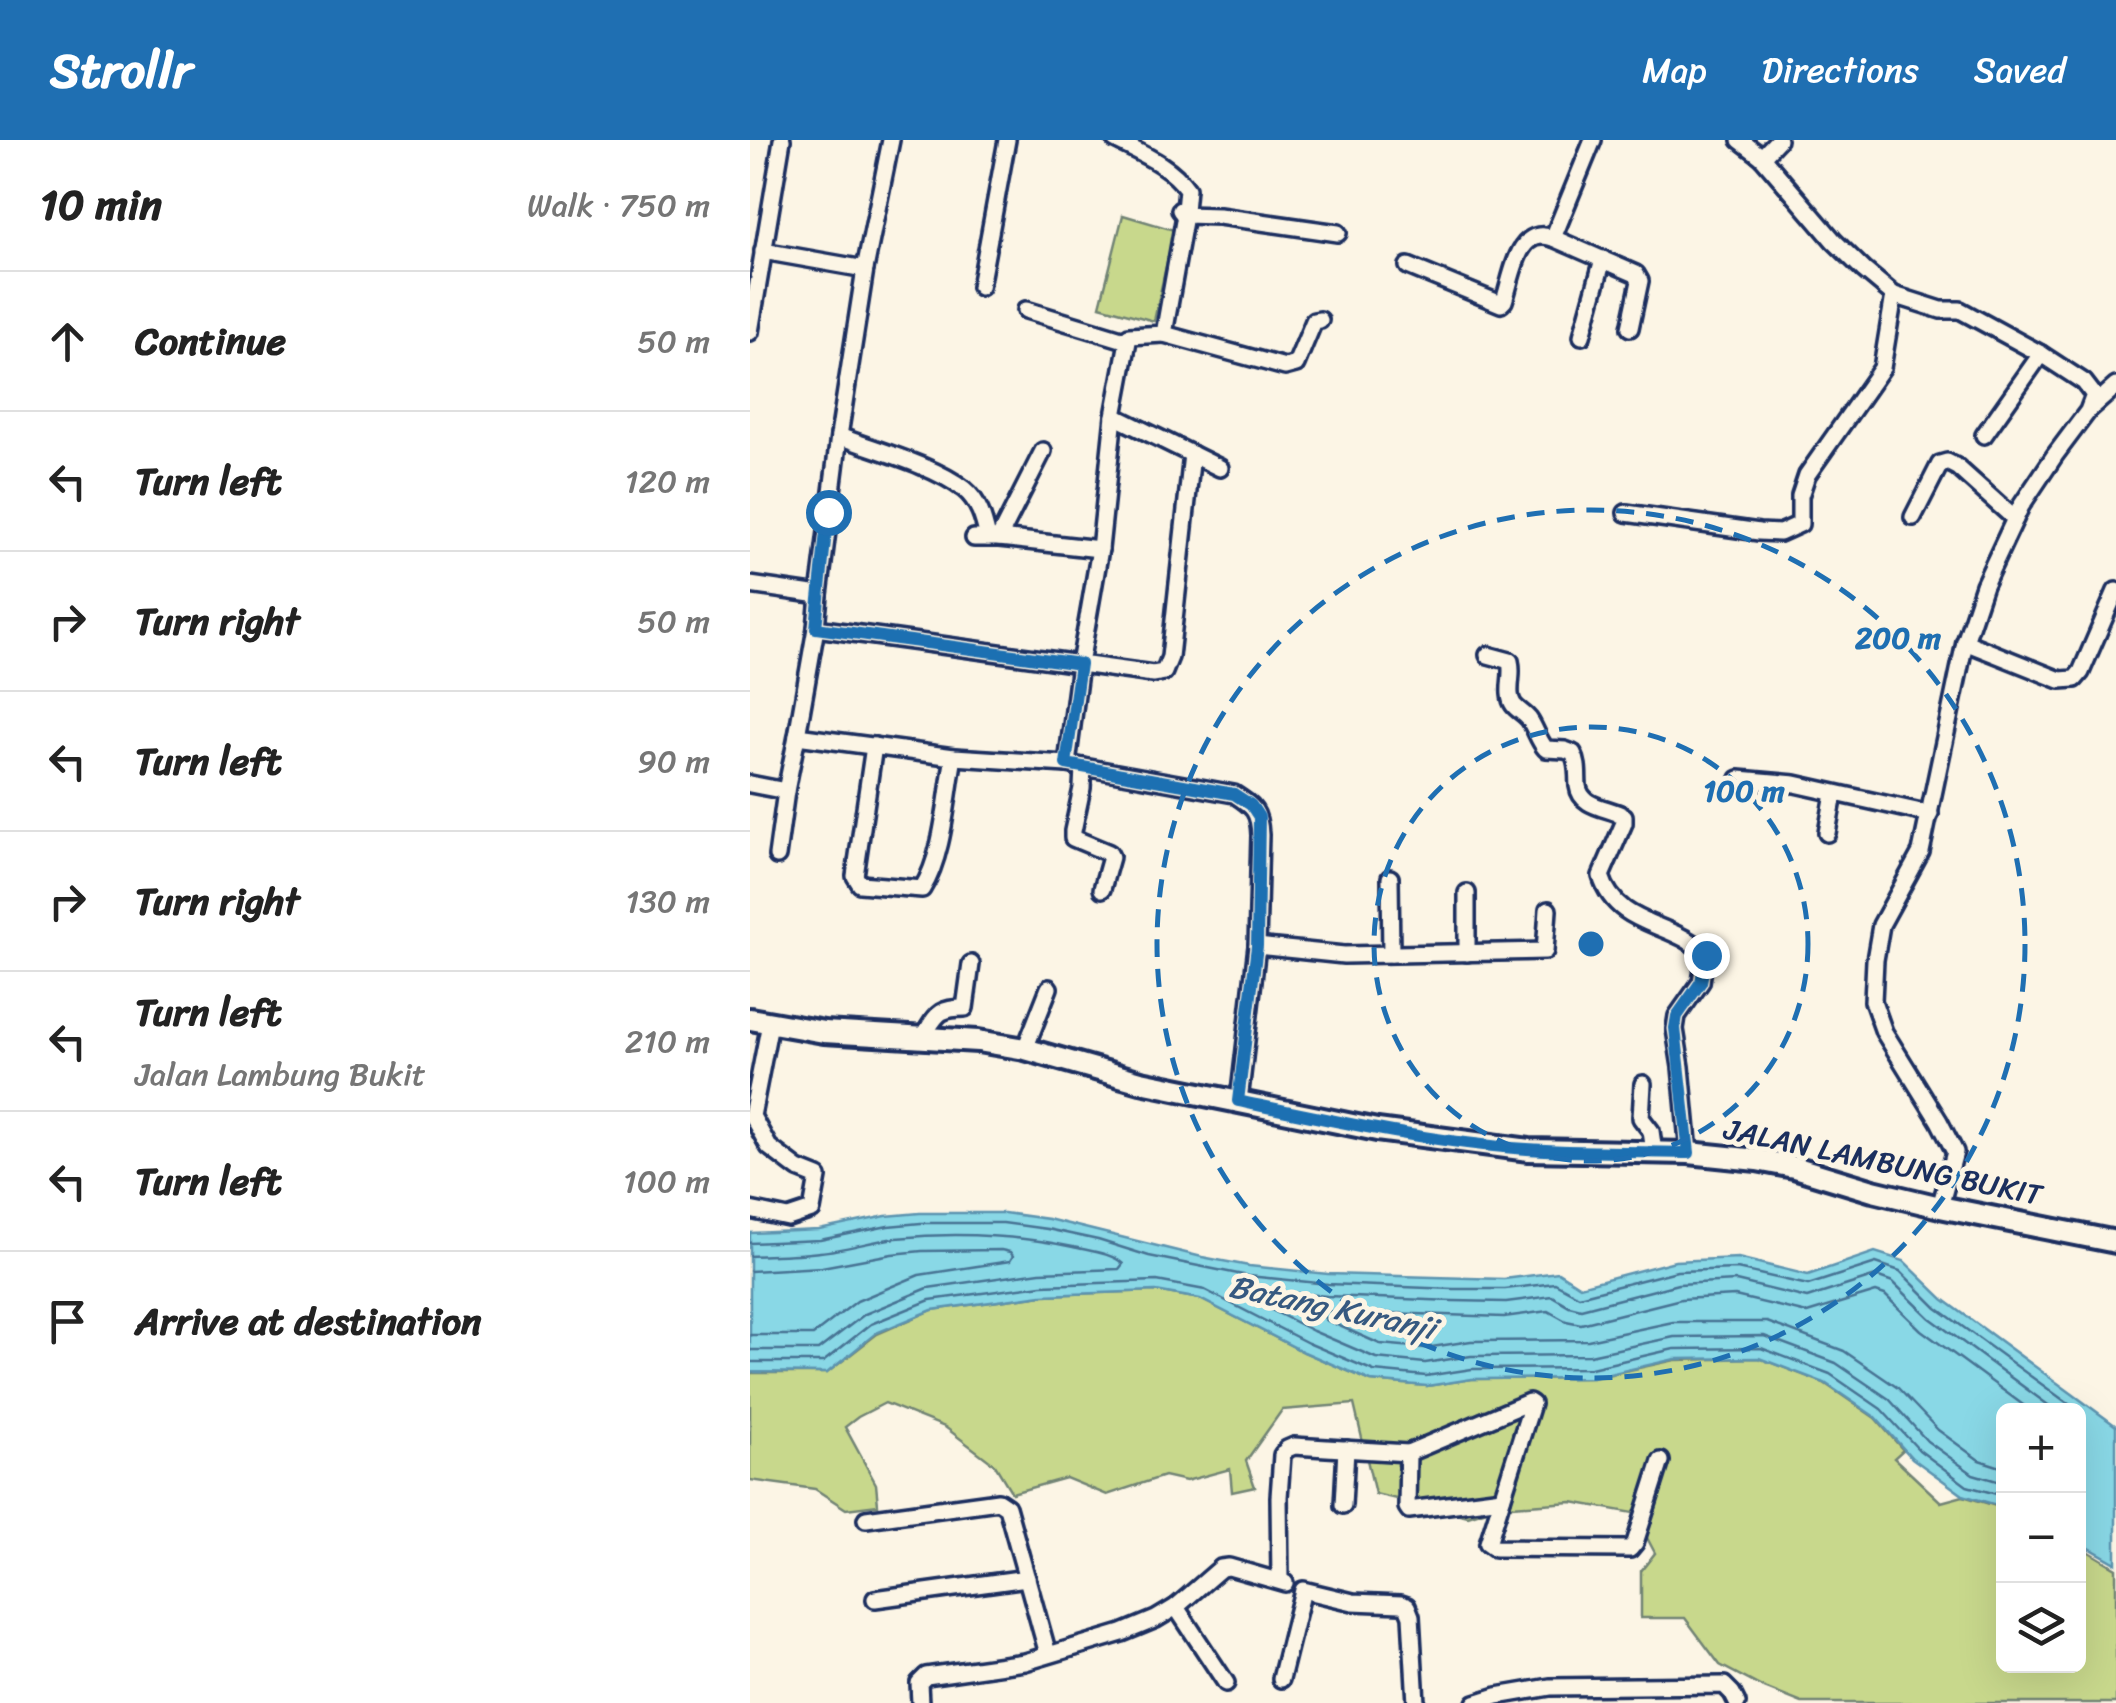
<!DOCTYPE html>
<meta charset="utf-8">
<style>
body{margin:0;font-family:Sriracha,sans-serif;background:#f6f6f6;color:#222}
.controls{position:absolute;right:30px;bottom:30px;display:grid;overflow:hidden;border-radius:15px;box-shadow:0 10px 40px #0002}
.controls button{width:90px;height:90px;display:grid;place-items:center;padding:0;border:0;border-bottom:2px solid #e0e0e0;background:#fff;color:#222;font:50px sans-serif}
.stop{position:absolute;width:30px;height:30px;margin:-22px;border:8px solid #1f6fb2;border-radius:50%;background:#fff}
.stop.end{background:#1f6fb2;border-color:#fff;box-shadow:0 2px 10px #0008}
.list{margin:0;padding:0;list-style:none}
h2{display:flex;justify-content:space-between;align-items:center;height:130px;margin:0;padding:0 40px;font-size:42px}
h2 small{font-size:32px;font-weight:400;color:#767676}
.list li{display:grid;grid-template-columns:65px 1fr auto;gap:30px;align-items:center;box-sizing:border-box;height:140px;padding:0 40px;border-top:2px solid #e0e0e0}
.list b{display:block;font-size:38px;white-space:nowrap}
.list p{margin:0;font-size:32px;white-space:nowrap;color:#767676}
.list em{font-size:32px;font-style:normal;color:#767676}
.icon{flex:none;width:55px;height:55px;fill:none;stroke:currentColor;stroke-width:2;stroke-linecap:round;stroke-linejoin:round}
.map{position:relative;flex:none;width:1366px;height:1563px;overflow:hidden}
header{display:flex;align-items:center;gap:60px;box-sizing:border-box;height:140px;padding:0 50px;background:#1f6fb2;color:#fff}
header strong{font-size:48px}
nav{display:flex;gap:55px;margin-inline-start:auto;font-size:35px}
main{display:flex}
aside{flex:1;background:#fff}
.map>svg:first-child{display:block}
.green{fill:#c8d88c;stroke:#728475;stroke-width:2.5}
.water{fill:#89d8e6;stroke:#5d94b0;stroke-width:2.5}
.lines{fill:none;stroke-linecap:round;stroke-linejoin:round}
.shore{stroke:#477394;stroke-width:2.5}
.street-casing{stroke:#1b2f5e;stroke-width:22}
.secondary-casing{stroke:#1b2f5e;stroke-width:28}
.street{stroke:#fcf5e5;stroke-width:15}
.secondary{stroke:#fcf5e5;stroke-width:20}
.route{stroke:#1f6fb2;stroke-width:12}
.ring{fill:none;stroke:#1f6fb2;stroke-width:5;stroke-dasharray:18 12}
.labels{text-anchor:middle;stroke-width:10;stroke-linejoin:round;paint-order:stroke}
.street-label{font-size:30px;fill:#1b2f5e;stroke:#fcf5e5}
.water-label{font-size:32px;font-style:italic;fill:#365980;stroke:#fcf5e5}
.centre{fill:#1f6fb2;stroke:#fcf5e5;stroke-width:5}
.ring-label{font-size:30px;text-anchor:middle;font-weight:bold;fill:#1f6fb2;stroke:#fcf5e5;stroke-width:10;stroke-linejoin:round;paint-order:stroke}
</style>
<header>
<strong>Strollr</strong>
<nav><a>Map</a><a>Directions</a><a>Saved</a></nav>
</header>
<main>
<aside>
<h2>10 min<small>Walk · 750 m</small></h2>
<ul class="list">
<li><svg class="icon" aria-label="ahead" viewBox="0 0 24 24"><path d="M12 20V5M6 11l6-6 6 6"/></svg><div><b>Continue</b></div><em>50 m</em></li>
<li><svg class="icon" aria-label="left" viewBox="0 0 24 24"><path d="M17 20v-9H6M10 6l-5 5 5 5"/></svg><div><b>Turn left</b></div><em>120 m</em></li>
<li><svg class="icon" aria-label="right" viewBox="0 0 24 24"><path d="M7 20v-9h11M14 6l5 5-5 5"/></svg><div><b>Turn right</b></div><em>50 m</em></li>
<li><svg class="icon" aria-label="left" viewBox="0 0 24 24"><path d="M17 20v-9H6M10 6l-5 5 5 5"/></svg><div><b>Turn left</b></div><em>90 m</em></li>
<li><svg class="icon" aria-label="right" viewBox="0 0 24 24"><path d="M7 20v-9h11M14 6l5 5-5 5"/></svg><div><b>Turn right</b></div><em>130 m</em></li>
<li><svg class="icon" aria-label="left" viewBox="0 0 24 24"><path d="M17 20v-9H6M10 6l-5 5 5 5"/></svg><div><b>Turn left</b><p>Jalan Lambung Bukit</p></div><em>210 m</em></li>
<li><svg class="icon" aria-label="left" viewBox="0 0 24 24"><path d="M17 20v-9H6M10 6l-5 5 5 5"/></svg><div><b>Turn left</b></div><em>100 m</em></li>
<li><svg class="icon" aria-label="arrive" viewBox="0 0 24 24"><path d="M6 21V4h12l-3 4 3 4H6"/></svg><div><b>Arrive at destination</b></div></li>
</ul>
</aside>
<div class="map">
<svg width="1366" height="1563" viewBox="0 0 1366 1563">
<rect width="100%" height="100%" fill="#fcf5e5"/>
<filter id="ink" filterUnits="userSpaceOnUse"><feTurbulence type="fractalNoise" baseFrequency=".01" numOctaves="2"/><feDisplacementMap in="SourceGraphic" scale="20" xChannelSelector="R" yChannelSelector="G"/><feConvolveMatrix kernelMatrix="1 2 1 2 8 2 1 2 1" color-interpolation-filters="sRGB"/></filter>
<g filter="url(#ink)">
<g class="green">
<path d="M373,75L424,90L404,181L350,166Z"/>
<path d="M406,1151L450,1159L554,1212L621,1241L677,1246L722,1239L843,1238L925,1220L1009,1218L1074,1243L1125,1278L1153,1310L1144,1318L1191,1362L1213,1356L1253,1368L1254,1526H1328L1329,1406L1366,1428V1563H1052L1012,1547L970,1525L935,1478H891V1431L905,1413L884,1373L822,1362L746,1367L718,1376L625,1354L604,1264L532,1270L496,1321L505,1347L482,1352L480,1329L436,1341L414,1336L357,1355L316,1338L262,1353L245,1325L195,1287L135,1263L108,1277L95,1287L126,1344L128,1365L96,1369L65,1349L0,1340V1233H77L127,1194L182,1170L293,1155Z"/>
</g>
<path class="water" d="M170,1073H254L298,1079L452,1117L499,1126L578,1134L754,1139L808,1132L830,1146L925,1121L988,1118L1058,1135L1125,1112L1154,1121L1193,1159L1366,1286V1423L1329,1402L1328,1270H1254L1253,1367L1213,1355L1162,1318L1125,1277L1075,1243L1009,1218L925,1219L842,1238L722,1239L677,1246L621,1241L554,1212L450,1159L406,1151L292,1155L182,1170L126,1193L77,1233L0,1232V1093L69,1090L136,1076Z"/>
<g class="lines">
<g class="shore">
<path d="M0,1103L70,1100L138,1086L171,1083H253L297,1089L348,1100L399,1116L498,1136L578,1144L703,1149H755L805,1143L829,1156L927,1131L987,1129L1058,1145L1126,1123L1150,1131L1187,1168L1327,1270"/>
<path d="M0,1116C23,1115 47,1115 70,1112C95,1110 120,1101 146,1098C206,1092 265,1095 323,1107C339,1111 362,1113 373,1124L369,1129L290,1132L178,1148L115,1174L68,1210H0"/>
<path d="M0,1131L72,1127L142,1114L172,1111L251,1110L260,1112L263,1116L260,1121L169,1135L107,1161L63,1195H0"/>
<path d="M0,1222H73L121,1184L180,1160L292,1145L407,1141L455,1150L558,1203L624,1231L676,1236L722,1229L841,1228L924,1209L1011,1208L1080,1234L1131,1269L1169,1310L1217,1346L1254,1356"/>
<path d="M1254,1328L1229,1320L1188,1290L1148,1248L1094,1211L1017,1182H923L838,1200L721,1201L675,1208L630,1204L576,1180L573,1175L578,1171L754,1177L798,1171L816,1181L831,1184L931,1159L985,1156L1057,1173L1126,1152L1135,1155L1171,1190L1280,1270"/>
<path d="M1254,1343L1223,1334L1177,1301L1139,1259L1086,1223L1014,1196L924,1197L840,1215L721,1216L675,1223L626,1218L563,1191L498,1158L496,1152L500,1149L577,1156L703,1161L756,1162L802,1156L819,1166L831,1169L928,1144L986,1141L1057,1158L1126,1136L1143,1142L1180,1178L1305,1270"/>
</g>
<defs>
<g id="street">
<path d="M365,0C392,14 420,25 437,49L434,81L414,194L379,196L364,276L350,409L330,524L403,534L414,532L420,517L442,314"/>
<path d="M843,0L803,98L886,134L890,141L880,188"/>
<path d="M990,0L1012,17L1084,101L1114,130L1144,155L1191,170H1210L1291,214L1334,242L1344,255L1338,271L1305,315L1271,366L1234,445L1215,502L1171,712L1131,785L1125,820L1123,861L1134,892L1189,981L1205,1012L1190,1067"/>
<path d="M1012,17L1028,0"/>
<path d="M430,70L434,75L469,76L588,93"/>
<path d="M13,111L115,129L89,296L69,455"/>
<path d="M658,126L751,164L754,161C763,135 767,85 803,98"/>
<path d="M115,129L141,0"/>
<path d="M230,147L257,0"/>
<path d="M276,170L378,201"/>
<path d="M0,192L32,0"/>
<path d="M414,194L535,227L546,224L564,181L570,180"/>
<path d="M832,196L853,119"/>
<path d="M1341,268L1366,246"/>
<path d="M364,276L470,328"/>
<path d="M1234,295L1291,214"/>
<path d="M89,296C125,310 183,325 214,349C229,361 234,380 238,398"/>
<path d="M876,373L1009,392L1030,393L1050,384V356L1057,335L1132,228L1144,155"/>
<path d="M1163,377L1190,324L1197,322L1207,327L1265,379"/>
<path d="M224,398H249L350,409"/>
<path d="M249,398L293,311"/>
<path d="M0,445L69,455L66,488"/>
<path d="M1215,502L1310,540L1325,539L1331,532L1366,451"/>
<path d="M738,515L760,521C763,532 759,543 760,554C761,569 771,569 779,579C786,589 788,600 796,609L815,610L823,613C829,625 827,634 828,646C831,668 858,667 874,676V683L851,736C867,789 927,781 955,815L951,842L927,876L925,889L931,927L939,1013"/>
<path d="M47,596L66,488L330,524L317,624"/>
<path d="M124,606L105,736L110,744L172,749C194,714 196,658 204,617"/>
<path d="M333,627L332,648L323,691V698L359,713L361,717L352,749"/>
<path d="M989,639L1045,644L1180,674"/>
<path d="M0,644L36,651L47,596L204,617L317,624L484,654C504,667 509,671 510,695L507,806L489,961"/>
<path d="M1077,693L1084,654"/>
<path d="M27,716L36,651"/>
<path d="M640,738L641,814"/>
<path d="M507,806L594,815L795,811L798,770"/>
<path d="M717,813V753"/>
<path d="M172,898C187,876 186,868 215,868L221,824"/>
<path d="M275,909L299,848"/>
<path d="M893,944L891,978L901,991L904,1012"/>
<path d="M0,1070L38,1078L62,1070L68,1037L48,1029L19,1007L2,976L20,883"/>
<path d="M658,1313L657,1367L659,1370L752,1358"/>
<path d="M593,1365L596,1309"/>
<path d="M116,1379L248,1361L257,1367L298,1514"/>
<path d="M530,1441L529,1357L532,1315L537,1309L544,1306L658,1313L779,1262L782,1264L738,1403L745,1408L880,1409L885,1403L911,1321"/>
<path d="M125,1459L277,1438"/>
<path d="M426,1467L471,1428L479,1427L535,1443"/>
<path d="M531,1539L553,1450L603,1462L651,1464L657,1466L661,1476L666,1563"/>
<path d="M170,1563L169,1543L176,1536L275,1522L372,1493L406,1479L426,1467L476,1543"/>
<path d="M725,1563L747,1556L800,1547L974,1545L982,1553L987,1563"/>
</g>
<path id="secondary" d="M0,879L74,892L228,901L275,909L391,942L627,990L779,1010L939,1013L1007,1020L1044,1027L1123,1051L1190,1067L1366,1102"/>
</defs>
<use href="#street" class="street-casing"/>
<use href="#secondary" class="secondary-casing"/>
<use href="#street" class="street"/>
<use href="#secondary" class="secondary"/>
</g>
</g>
<g class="lines" filter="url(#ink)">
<path class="route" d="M78,372L66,488L330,524L316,624L484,654L501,665L509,677L507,806L488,961C584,981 679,1002 777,1009C831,1013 885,1011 939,1013L925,888L927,876L951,842L956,815"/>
</g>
<g class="ring">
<circle cx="841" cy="804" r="217"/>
<circle cx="841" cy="804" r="434"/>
</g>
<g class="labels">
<g class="street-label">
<text transform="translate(1133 1022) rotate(12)" y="10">JALAN LAMBUNG BUKIT</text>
</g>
<g class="water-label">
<text transform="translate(582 1167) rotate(12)" y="11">Batang Kuranji</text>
</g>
</g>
<circle cx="841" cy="804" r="15" class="centre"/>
<g class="ring-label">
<text x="1148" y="508">200 m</text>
<text x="994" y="661">100 m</text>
</g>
</svg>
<div class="controls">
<button>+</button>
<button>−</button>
<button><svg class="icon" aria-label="layers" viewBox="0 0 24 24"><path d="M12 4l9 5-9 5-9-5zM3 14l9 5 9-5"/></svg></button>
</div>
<div class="stop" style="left:78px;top:372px"></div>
<div class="stop end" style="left:956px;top:815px"></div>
</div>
</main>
